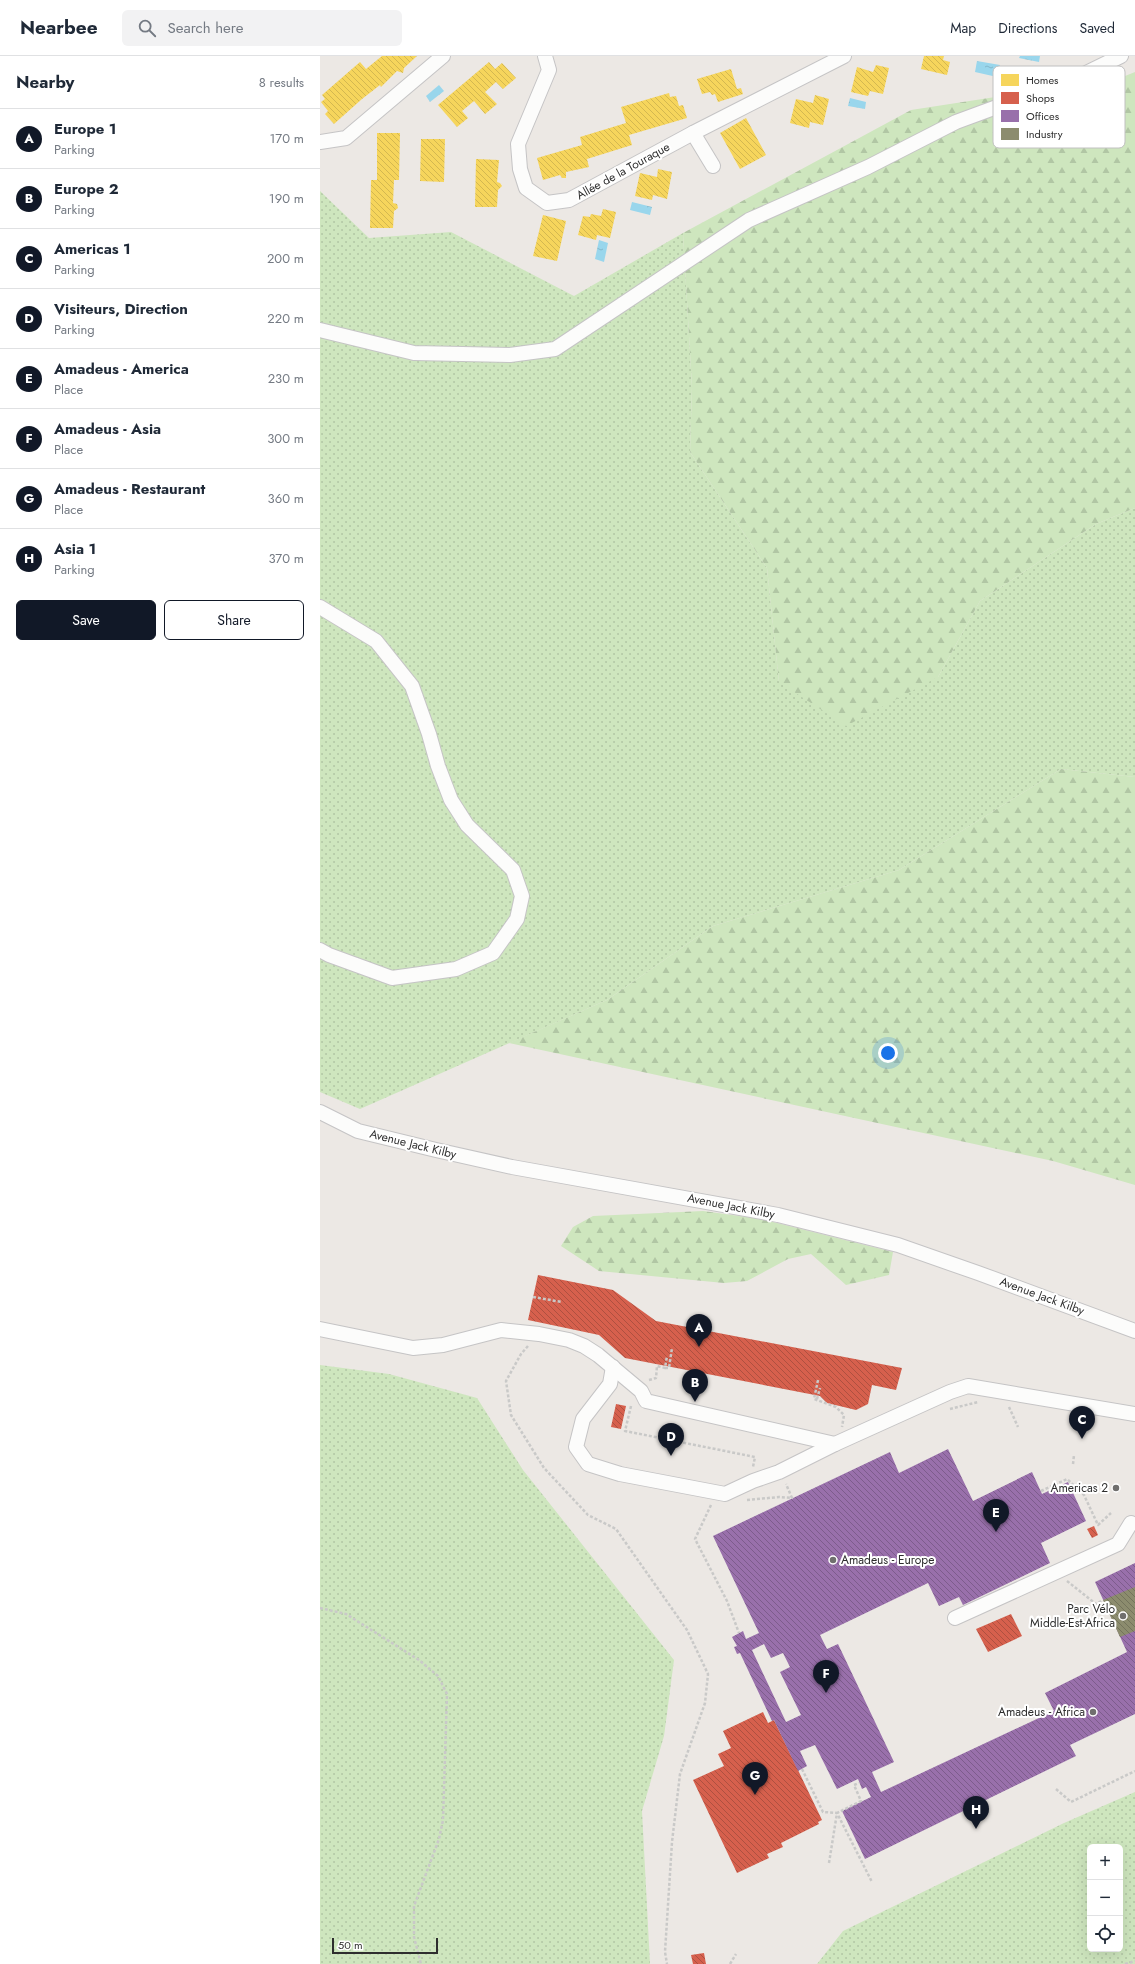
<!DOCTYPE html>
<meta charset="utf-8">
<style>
body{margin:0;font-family:Jost,sans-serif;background:#f2f2f3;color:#1f2937}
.controls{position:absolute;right:12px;bottom:12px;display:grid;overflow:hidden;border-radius:6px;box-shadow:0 4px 16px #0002}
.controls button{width:36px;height:36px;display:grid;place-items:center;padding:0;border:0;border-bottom:1px solid #e0e1e3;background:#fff;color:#1f2937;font:20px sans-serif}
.scale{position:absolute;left:12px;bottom:10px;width:106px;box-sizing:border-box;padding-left:4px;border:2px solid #2e2e2e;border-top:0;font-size:11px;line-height:14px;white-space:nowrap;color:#2e2e2e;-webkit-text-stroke:3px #fff;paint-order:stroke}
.you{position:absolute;left:568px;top:997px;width:14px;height:14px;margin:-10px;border:3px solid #fff;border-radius:50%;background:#1a73e8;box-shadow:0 0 0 6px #1a73e833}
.badge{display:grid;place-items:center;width:26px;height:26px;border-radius:50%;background:#111827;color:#fff;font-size:13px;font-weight:700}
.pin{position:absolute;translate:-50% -33px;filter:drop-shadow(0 1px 2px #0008)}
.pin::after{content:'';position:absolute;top:21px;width:14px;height:12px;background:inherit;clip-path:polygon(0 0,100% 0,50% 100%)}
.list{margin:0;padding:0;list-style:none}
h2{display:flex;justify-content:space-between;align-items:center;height:52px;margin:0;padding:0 16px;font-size:17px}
h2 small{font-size:13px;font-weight:400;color:#747a83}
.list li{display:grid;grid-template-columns:26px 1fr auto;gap:12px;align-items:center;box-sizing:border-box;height:60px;padding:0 16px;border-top:1px solid #e0e1e3}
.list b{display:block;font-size:15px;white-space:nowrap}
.list p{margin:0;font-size:13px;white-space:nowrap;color:#747a83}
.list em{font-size:13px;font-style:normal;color:#747a83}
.actions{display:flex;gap:8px;padding:12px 16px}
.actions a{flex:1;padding:9px 0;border:1px solid #111827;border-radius:6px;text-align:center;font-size:14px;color:#111827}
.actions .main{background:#111827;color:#fff}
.icon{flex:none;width:22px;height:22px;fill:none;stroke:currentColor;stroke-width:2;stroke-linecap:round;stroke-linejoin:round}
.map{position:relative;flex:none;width:815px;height:1908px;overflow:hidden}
header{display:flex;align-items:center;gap:24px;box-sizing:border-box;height:56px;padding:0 20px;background:#fff;border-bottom:1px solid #e0e1e3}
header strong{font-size:19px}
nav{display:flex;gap:22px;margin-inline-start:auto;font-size:14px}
.search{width:280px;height:36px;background:#f2f2f3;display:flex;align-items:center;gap:10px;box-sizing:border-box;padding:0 14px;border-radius:6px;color:#747a83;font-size:15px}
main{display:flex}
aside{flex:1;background:#fff}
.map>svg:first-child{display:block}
.grass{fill:url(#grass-dots);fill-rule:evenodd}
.forest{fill:url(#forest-firs)}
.water{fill:url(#water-ripples)}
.homes{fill:url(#homes-back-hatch)}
.shops{fill:url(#shops-back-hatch)}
.offices{fill:url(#offices-back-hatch);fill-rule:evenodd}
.industry{fill:url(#industry-back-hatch)}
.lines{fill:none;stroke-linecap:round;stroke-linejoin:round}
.minor-casing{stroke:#c5c4c5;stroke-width:16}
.path{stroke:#c9c9c8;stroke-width:2.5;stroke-dasharray:3 2;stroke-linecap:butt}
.minor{stroke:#fcfcfb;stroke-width:14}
.poi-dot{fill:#706f6e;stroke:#fff;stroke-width:1.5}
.labels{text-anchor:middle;stroke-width:4;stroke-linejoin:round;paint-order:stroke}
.street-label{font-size:12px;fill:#2e2e2e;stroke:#fff}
.poi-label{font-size:12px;fill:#2e2e2e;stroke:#fff;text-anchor:end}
.key{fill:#fff;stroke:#c0c0c0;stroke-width:1}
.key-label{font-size:11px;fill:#2e2e2e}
</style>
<header>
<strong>Nearbee</strong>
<div class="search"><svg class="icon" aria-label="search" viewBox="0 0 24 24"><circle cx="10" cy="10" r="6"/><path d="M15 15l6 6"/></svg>Search here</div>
<nav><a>Map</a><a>Directions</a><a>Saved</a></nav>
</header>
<main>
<aside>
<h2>Nearby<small>8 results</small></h2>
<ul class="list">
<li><span class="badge">A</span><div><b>Europe 1</b><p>Parking</p></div><em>170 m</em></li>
<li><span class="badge">B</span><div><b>Europe 2</b><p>Parking</p></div><em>190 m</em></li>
<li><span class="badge">C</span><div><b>Americas 1</b><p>Parking</p></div><em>200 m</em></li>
<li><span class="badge">D</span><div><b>Visiteurs, Direction</b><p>Parking</p></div><em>220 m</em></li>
<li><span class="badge">E</span><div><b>Amadeus - America</b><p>Place</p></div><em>230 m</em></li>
<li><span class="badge">F</span><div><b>Amadeus - Asia</b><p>Place</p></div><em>300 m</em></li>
<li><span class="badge">G</span><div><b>Amadeus - Restaurant</b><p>Place</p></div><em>360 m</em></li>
<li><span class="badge">H</span><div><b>Asia 1</b><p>Parking</p></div><em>370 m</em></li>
</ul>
<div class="actions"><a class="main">Save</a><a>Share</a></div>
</aside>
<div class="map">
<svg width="815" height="1908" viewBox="0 0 815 1908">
<defs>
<pattern id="grass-dots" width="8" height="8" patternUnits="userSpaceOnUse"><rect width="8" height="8" fill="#cee6be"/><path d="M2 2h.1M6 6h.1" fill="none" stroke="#b1c6a4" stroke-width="1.8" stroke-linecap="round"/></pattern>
<pattern id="forest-firs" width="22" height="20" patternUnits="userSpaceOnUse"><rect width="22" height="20" fill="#cee6be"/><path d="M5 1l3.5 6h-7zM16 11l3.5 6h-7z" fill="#b1c6a4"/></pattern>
<pattern id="water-ripples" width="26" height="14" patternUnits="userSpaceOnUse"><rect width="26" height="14" fill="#99d6ec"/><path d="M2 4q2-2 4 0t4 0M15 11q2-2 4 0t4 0" fill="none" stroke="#84b8cb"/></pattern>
<pattern id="homes-back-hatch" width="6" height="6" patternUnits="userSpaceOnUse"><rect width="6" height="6" fill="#f6d55c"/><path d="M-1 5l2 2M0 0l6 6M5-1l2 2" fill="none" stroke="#d3b750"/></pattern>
<pattern id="shops-back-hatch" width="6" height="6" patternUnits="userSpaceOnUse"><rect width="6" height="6" fill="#d6604d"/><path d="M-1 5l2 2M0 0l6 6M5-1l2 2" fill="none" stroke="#ae5040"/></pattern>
<pattern id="offices-back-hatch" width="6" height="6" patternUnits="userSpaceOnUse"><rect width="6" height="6" fill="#9970ab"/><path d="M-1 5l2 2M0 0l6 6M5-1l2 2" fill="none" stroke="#7d5c8c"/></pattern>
<pattern id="industry-back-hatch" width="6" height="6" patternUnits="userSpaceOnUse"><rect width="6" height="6" fill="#8c8c6e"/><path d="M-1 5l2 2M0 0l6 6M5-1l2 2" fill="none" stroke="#73735b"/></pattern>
</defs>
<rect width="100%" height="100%" fill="#ece8e4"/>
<g class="grass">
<path d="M0,135L49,182L131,176L254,240L363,177L372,331L370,396L447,512L459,626L618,621L660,545L776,468L815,452V721L741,713L579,814L393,870L287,944L40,1053L0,1036Z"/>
<path d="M0,1309L69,1318L157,1342L203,1414L354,1604L344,1680L322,1755L330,1908H0Z"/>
<path d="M815,1736V1908H497L523,1875L744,1767ZM770,1791H800V1893H770Z"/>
</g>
<g class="forest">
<path d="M815,16V452L776,468L660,545L618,621L526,670L459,626L447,512L370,396L372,331L363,177L591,54L800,22Z"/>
<path d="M741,713L815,721V1129L733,1105L189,987L287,944L393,870L579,814Z"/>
<path d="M383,1155L441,1163L573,1196L569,1219L526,1229L491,1198L468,1203L427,1225L404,1227L279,1215L241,1190L253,1171L273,1160Z"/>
</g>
<g class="water">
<path d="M700,0H720L719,6L699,2Z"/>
<path d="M657,5L680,9L677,21L655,16Z"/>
<path d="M119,29L124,35L110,46L106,40Z"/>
<path d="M530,42L546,46L545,53L528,50Z"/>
<path d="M312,146L332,151L330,159L310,154Z"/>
<path d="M279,184L288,187L284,206L275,203Z"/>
</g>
<g class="homes">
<path d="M62,0H97L84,12L83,17L77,15L61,31L60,29L42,43L14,68L5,58L8,55L1,46L5,43L2,39L40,6L46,13Z"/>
<path d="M604,0H624L623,4L630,6L627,19L601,13Z"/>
<path d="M169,6L175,13L182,7L196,22L183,33L176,26L165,36L177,48L165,58L154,45L142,55L148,62L137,71L118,49Z"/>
<path d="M556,9L569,12L563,38L550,35L548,40L531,36L537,11L553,16Z"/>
<path d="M411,13L417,33L421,32L423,38L398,46L395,38L392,39L390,36L382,38L377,23Z"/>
<path d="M349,37L350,41L356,40L359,50L363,49L367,62L309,79L312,89L267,103L269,111L246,116V122H242L240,119L223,124L217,102L262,89L260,81L306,67L301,51Z"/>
<path d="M495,39L509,43L503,69L490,66L489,72L470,67L476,43L493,47Z"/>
<path d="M426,62L446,99L420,113L400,77Z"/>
<path d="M57,77H80L79,124H74L73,147L77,148L78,152L74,155L73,172H50L51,124H57Z"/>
<path d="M101,83H125L124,126L100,125Z"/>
<path d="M156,103L179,104L177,126L180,127L182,130L178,134L177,151H155Z"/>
<path d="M338,113L352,116L347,143L333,139L332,144L315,140L320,117L337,121Z"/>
<path d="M283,153L296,156L290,182L277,179L276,184L258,179L263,160L270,161L271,158L281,160Z"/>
<path d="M223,159L246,165L237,205L213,200Z"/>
</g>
<g class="shops">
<path d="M218,1219L293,1234L336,1265L582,1312L576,1334L552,1329L548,1348L536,1354L507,1347L500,1340L305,1302L279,1279L208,1264Z"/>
<path d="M296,1348L306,1350L301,1373L291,1371Z"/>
<path d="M774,1470L778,1479L772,1482L767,1473Z"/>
<path d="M691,1558L702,1580L668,1596L656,1573Z"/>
<path d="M443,1656L448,1667L454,1664L502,1764L498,1766L499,1768L461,1787L463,1791L447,1798L449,1802L417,1817L373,1724L404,1710L398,1698L411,1692L403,1675Z"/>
<path d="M384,1897L386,1908H373L371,1899Z"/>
</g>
<path class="offices" d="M628,1393L653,1445L712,1416L722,1438L748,1426L766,1465L721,1487L730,1507L643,1549L639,1541L619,1550L608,1527L500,1579L507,1593L518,1588L574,1706L552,1716L561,1736L734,1655L725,1637L807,1596L775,1526L815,1507V1658L750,1689L756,1700L545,1803L522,1755L551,1741L546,1731L542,1733L538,1723L517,1733L495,1689L480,1695L487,1710L478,1715L454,1664L452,1665L420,1597L417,1598L414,1591L417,1590L412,1581L423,1575L426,1583L439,1577L393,1480L570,1396L579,1417ZM444,1588L451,1602L463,1597L470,1611L460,1616L481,1659L466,1666L432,1594Z"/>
<path class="industry" d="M815,1531V1575L800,1581L783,1544Z"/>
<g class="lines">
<defs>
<g id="minor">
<path d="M225,0L229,14L198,88L200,113L206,132L227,147L249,144L373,77L524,0"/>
<path d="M373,77L393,110"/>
<path d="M0,86L26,82L123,0"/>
<path d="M0,274L94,297L190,299L235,293L429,164L548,111L636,66L758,21L801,0"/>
<path d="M0,551L56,585L92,630L109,678L118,710L131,744L147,769L193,814L202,840L197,863L173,897L136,913L72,922L9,899L0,894"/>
<path d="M0,1056L38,1075L116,1094L192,1111L458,1159L578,1189L658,1217L815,1275"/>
<path d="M0,1273L93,1292L123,1289L181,1274L219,1278L249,1284L264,1290L278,1299L321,1335L326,1345L515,1388"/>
<path d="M293,1311L290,1328L263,1363L256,1391L268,1408L300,1418L405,1438L433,1425L459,1416L515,1388L630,1336L648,1330L815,1358"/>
<path d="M635,1562L798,1488L811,1467"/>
</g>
</defs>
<use href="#minor" class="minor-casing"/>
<g class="path">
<path d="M213,1241L242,1246"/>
<path d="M208,1290L201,1298L186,1325L191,1359L224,1412L268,1459L296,1473L367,1574L388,1618L385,1647L360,1718L352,1786L345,1896L347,1908"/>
<path d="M345,1312H349L352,1292"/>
<path d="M329,1324L336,1322L337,1310L345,1312L347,1300"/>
<path d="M498,1324L494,1343L516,1351L524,1359L522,1371"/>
<path d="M497,1343L500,1332"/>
<path d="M311,1350L305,1375L435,1401L433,1411"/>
<path d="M689,1351L698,1371"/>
<path d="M630,1353L658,1346"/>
<path d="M753,1408L754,1399"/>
<path d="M721,1435L747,1423L764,1439L778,1469L791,1457"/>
<path d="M427,1444L459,1441L472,1442L466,1428"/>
<path d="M391,1449L375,1483L407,1545L419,1577"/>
<path d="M747,1525L776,1548L783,1544"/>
<path d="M0,1552L26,1558L99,1604L118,1620L127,1638L123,1764L119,1783L94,1850V1881L101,1908"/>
<path d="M482,1713L503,1756L517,1757L552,1826"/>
<path d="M736,1733L751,1746L815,1715"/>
<path d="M509,1807L517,1757L541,1745L534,1729L539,1727"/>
<path d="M410,1908L416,1898"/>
<path d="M805,1908L815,1905"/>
</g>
<use href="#minor" class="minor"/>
</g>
<g class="poi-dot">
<circle cx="796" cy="1432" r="4"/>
<circle cx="513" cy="1504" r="4"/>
<circle cx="803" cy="1560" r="4"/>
<circle cx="773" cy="1656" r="4"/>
</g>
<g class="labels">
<g class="street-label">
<text transform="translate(303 115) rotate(-29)" y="4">Allée de la Touraque</text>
<text transform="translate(93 1088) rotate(14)" y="4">Avenue Jack Kilby</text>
<text transform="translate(411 1150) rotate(11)" y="4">Avenue Jack Kilby</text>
<text transform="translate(722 1240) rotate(20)" y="4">Avenue Jack Kilby</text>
</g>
<g class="poi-label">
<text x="788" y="1436">Americas 2</text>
<text x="521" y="1508" text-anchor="start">Amadeus - Europe</text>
<text x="795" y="1557">Parc Vélo<tspan x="795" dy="14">Middle-Est-Africa</tspan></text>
<text x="765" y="1660">Amadeus - Africa</text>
</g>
</g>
<rect x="673" y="10" width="132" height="82" rx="6" class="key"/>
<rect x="681" y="18" width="18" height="12" fill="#f6d55c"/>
<rect x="681" y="36" width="18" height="12" fill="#d6604d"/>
<rect x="681" y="54" width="18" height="12" fill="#9970ab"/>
<rect x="681" y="72" width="18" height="12" fill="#8c8c6e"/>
<g class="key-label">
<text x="706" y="28">Homes</text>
<text x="706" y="46">Shops</text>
<text x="706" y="64">Offices</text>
<text x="706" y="82">Industry</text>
</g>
</svg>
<div class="controls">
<button>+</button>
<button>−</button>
<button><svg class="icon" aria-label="locate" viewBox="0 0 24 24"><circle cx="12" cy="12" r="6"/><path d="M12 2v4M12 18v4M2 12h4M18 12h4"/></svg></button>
</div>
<div class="scale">50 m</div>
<div class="you"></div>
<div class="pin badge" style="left:379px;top:1291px">A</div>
<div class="pin badge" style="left:375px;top:1346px">B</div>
<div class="pin badge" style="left:762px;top:1383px">C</div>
<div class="pin badge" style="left:351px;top:1400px">D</div>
<div class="pin badge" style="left:676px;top:1476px">E</div>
<div class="pin badge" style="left:506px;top:1637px">F</div>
<div class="pin badge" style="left:435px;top:1739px">G</div>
<div class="pin badge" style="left:656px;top:1773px">H</div>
</div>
</main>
